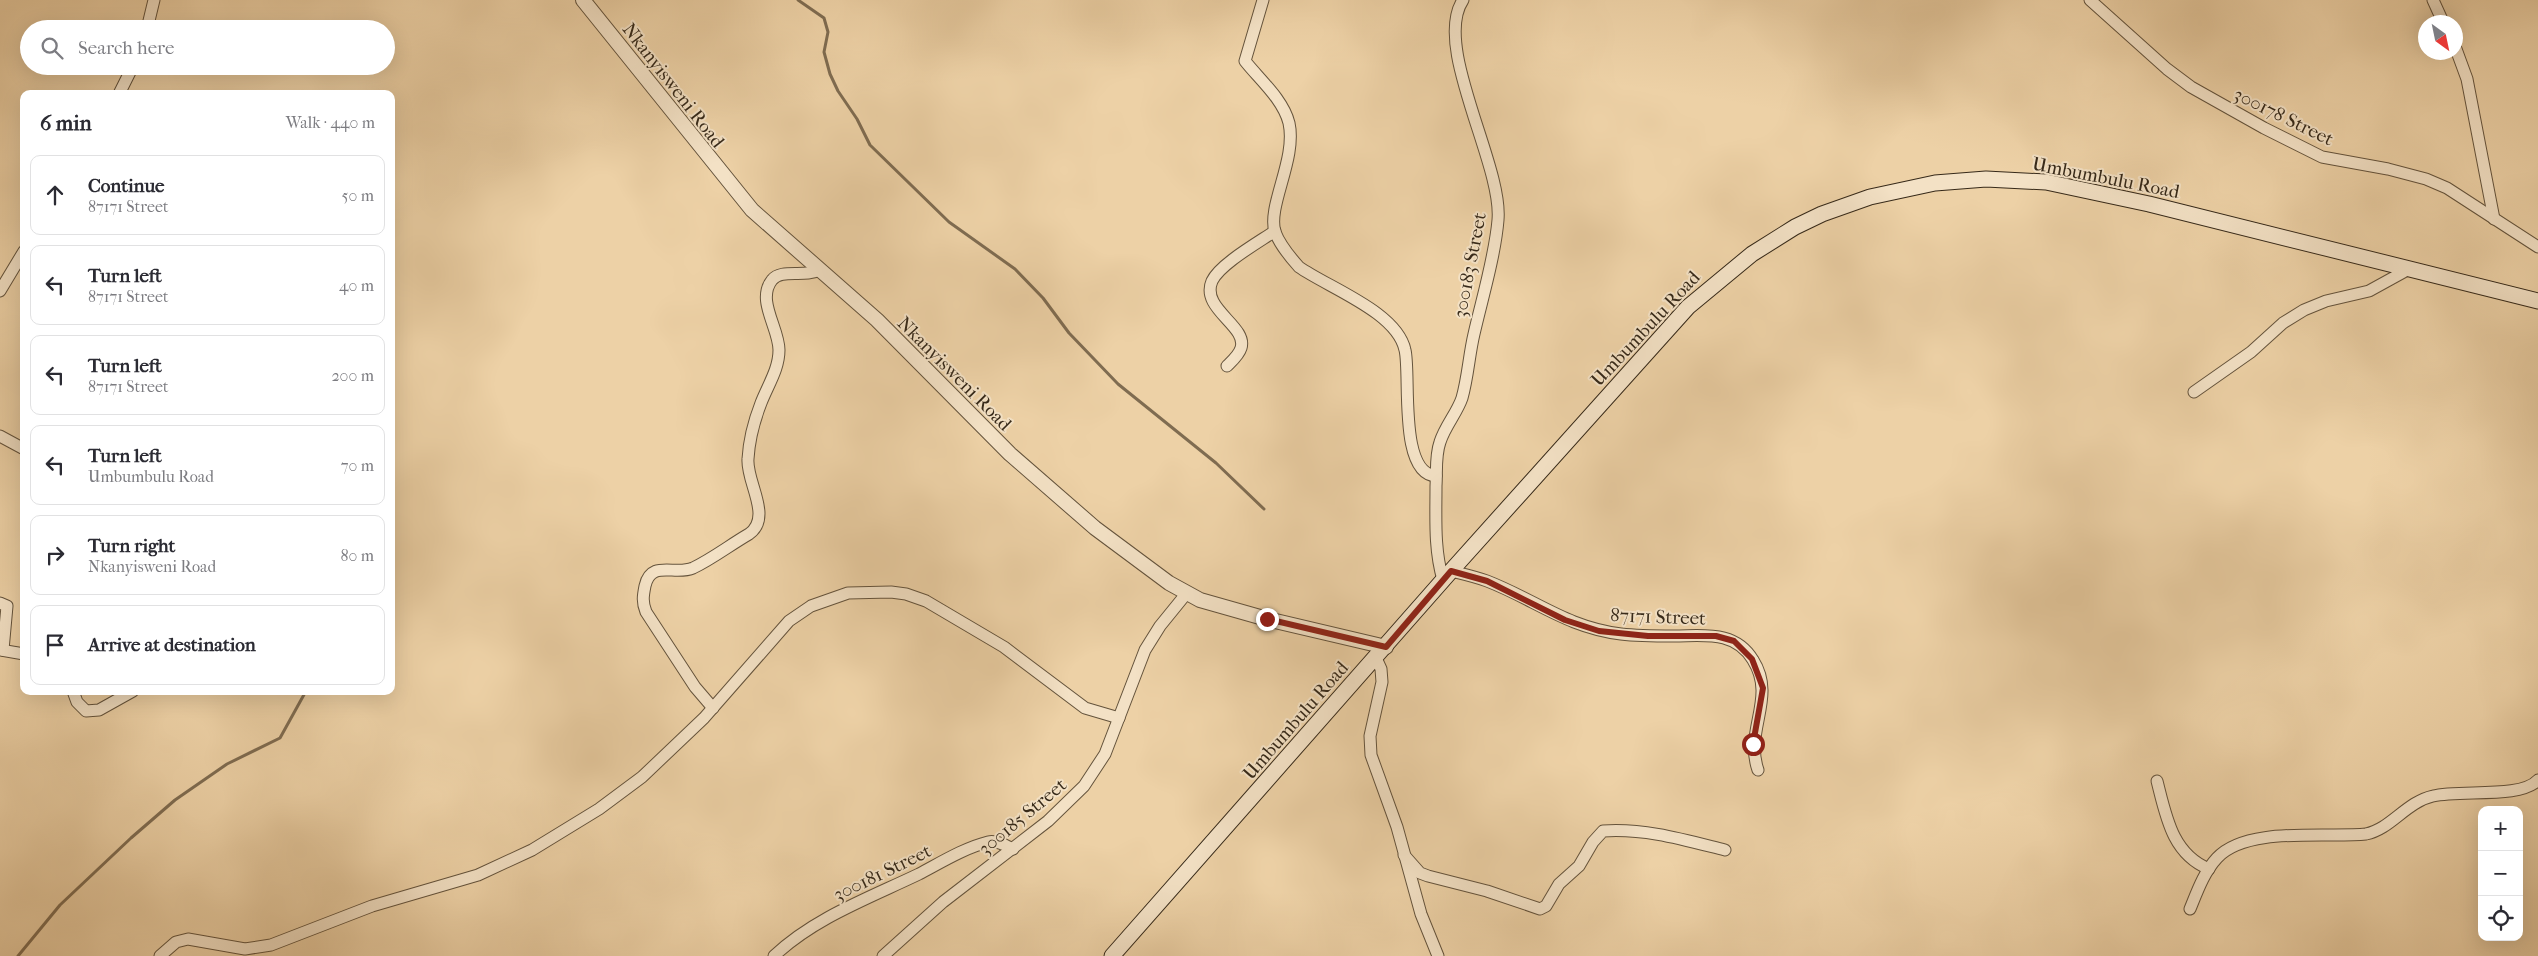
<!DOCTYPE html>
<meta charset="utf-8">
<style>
body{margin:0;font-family:"IM FELL French Canon",serif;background:#f2f2f3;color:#2b2b33}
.controls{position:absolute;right:15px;bottom:15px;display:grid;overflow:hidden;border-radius:10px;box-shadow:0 5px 20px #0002}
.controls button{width:45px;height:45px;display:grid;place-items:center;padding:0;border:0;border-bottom:1px solid #e1e1e2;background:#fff;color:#2b2b33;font:25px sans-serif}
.compass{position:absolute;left:2418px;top:15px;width:45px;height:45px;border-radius:50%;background:#fff;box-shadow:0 5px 20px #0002;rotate:147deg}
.stop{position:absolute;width:15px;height:15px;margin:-11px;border:4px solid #8f2418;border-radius:50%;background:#fff}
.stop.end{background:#8f2418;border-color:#fff;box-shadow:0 1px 5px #0008}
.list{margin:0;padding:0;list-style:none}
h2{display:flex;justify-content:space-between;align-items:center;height:65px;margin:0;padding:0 20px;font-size:21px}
h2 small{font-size:16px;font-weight:400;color:#7c7c81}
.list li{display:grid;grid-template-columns:32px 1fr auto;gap:15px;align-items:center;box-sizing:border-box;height:80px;margin:0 10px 10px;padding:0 10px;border:1px solid #e1e1e2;border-radius:10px}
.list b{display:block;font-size:19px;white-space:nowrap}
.list p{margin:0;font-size:16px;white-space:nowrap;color:#7c7c81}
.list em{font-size:16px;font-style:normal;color:#7c7c81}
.icon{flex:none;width:28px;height:28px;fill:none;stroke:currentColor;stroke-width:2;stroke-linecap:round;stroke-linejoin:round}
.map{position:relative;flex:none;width:2538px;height:956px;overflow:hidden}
.search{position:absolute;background:#fff;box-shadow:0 5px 20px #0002;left:20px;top:20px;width:375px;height:55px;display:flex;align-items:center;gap:12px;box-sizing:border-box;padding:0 18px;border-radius:28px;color:#7c7c81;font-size:19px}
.panel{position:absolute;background:#fff;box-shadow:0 5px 20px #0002;left:20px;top:90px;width:375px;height:605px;border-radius:10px}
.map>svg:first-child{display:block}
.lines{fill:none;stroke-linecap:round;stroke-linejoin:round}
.stream{stroke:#7f6c51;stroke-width:3}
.minor-casing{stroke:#64533c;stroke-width:13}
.tertiary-casing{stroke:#64533c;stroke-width:16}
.secondary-casing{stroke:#362919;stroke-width:17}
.minor{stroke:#f3e1c5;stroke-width:11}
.tertiary{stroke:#f3e1c5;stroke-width:14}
.secondary{stroke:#f3e1c5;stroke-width:15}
.route{stroke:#8f2418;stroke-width:6}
.labels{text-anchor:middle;stroke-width:4;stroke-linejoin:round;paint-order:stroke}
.street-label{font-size:19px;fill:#362919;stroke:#f3e1c5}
</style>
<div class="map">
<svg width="2538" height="956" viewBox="0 0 2538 956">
<rect width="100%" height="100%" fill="#edd1a6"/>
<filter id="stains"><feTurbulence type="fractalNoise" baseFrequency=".004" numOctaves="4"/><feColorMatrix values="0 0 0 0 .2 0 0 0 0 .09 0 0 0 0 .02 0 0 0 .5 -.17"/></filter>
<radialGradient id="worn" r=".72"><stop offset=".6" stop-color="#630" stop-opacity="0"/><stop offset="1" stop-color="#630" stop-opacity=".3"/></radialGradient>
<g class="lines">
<g class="stream">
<path d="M798,0L824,18L828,32L824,52L830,74L838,91L857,119L870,145L949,222L1015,269L1043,298L1069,333L1118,384L1216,463L1264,509"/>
<path d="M391,663L393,662"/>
<path d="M18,956L60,905L131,838L175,800L227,764L280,738L306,691"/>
</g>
<defs>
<g id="minor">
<path d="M1263,0L1245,61C1259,79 1283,99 1289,123C1297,159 1267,206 1275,232C1280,245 1290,257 1299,267C1329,288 1397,312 1405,350C1411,374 1398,474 1436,476"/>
<path d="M2090,0L2167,69L2191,87L2264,128L2322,157L2388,169L2426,179L2447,188L2538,247"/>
<path d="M2433,0L2443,22"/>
<path d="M147,29L154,0"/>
<path d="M2456,49L2467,79L2494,219"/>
<path d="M119,94L133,66"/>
<path d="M0,291L24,251"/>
<path d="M1227,366C1232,361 1239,355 1241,348C1248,326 1200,309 1212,281C1220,264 1259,242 1275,231"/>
<path d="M2194,392L2251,352L2283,323L2304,310L2326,301L2369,291L2409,269"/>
<path d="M0,436L24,449"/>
<path d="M1451,571C1463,574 1476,577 1487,581C1536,600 1566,627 1621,634C1638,636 1656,636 1674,636C1704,636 1735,630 1753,660C1777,698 1744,730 1758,770"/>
<path d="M1443,580C1434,549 1436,519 1436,486C1437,471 1435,456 1440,442C1445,426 1457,413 1462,398C1468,377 1469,355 1474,334C1482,299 1495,256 1498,220C1503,165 1432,46 1463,0"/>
<path d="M0,603L7,606L3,650"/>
<path d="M0,650L24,654"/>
<path d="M1376,658L1381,669L1382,682L1370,736L1371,755L1397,827L1421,914L1438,956"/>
<path d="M73,691L77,702L86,711L99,710L133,691"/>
<path d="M713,708L695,687L646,612C642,602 643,596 645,586C651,559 675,576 693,568C712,559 730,545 749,534C773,517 746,482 748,459C749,441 754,421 761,403C768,385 779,369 779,350C779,328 756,300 772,280C781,268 805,278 819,270"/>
<path d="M2157,781C2166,816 2172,854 2209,869"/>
<path d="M1404,855L1420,873L1428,876L1487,891L1540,909L1546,906L1559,884L1579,866L1593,842L1603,831C1645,828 1685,840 1725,850"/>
<path d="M2190,909C2197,892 2204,872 2217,858C2246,826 2326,838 2366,834C2391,829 2406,802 2433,796C2460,789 2521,799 2538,780"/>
<path d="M160,956L176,942L188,939L245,949L271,945L372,906L478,875L532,850L599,809L642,777L704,718L789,621L811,606L848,593L891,592L906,594L926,601L1004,647L1085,708L1119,718"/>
<path d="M774,956C814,918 869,898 919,874C940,863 964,848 988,842C996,840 1005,845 1013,849"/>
<path d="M883,956L943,902L1048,821L1084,786L1105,754L1145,650L1160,626L1186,594"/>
</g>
<path id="tertiary" d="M583,0L752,210L877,320L1010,454L1095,528L1169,583L1200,600L1267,619L1386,647"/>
<path id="secondary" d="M1112,956L1451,571L1688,307L1752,254L1795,227L1822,214L1870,197L1935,183L1986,179L2046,182L2149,204L2538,301"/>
</defs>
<use href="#minor" class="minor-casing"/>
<use href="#tertiary" class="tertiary-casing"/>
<use href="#secondary" class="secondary-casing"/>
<use href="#minor" class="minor"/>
<use href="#tertiary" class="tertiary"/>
<use href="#secondary" class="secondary"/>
</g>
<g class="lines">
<path class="route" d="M1267,619L1386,647L1451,571L1487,581L1565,620L1599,631L1648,636H1716L1734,641L1752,659L1763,688L1753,744"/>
</g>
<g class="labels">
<g class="street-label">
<text transform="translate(674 85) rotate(52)" y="7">Nkanyisweni Road</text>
<text transform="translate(2284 116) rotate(26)" y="7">300178 Street</text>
<text transform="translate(2106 177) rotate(11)" y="7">Umbumbulu Road</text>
<text transform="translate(1469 265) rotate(-79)" y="7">300183 Street</text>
<text transform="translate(1645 328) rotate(-47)" y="7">Umbumbulu Road</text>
<text transform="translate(955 373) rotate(45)" y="7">Nkanyisweni Road</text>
<text transform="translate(1658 616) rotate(2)" y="7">87171 Street</text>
<text transform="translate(1295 720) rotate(-49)" y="7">Umbumbulu Road</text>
<text transform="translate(1022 816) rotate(-40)" y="7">300185 Street</text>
<text transform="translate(882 872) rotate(-26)" y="7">300181 Street</text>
</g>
</g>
<rect width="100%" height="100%" filter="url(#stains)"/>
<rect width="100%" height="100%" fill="url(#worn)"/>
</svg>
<div class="controls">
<button>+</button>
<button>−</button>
<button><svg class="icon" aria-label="locate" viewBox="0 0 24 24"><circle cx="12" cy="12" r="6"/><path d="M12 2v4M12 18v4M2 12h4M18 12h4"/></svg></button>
</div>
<svg class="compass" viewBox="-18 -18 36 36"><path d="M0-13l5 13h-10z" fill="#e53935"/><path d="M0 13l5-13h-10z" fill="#7c7c81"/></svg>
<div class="stop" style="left:1753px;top:744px"></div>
<div class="stop end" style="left:1267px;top:619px"></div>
<div class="search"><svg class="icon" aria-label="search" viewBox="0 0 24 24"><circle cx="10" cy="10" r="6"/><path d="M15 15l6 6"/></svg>Search here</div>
<section class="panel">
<h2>6 min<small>Walk · 440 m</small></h2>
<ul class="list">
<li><svg class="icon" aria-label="ahead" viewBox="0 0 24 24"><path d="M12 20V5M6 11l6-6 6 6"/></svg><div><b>Continue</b><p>87171 Street</p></div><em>50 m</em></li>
<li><svg class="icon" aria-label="left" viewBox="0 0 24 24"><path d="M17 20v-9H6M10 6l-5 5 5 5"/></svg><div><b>Turn left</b><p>87171 Street</p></div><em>40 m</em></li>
<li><svg class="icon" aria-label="left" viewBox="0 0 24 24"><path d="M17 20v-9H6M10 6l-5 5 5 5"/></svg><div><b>Turn left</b><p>87171 Street</p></div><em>200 m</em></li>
<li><svg class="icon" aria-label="left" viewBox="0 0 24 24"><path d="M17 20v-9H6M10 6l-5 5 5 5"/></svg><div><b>Turn left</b><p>Umbumbulu Road</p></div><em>70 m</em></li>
<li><svg class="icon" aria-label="right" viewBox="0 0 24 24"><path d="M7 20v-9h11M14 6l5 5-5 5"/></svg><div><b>Turn right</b><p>Nkanyisweni Road</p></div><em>80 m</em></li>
<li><svg class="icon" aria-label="arrive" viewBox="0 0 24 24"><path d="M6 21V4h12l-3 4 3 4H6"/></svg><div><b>Arrive at destination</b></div></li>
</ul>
</section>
</div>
